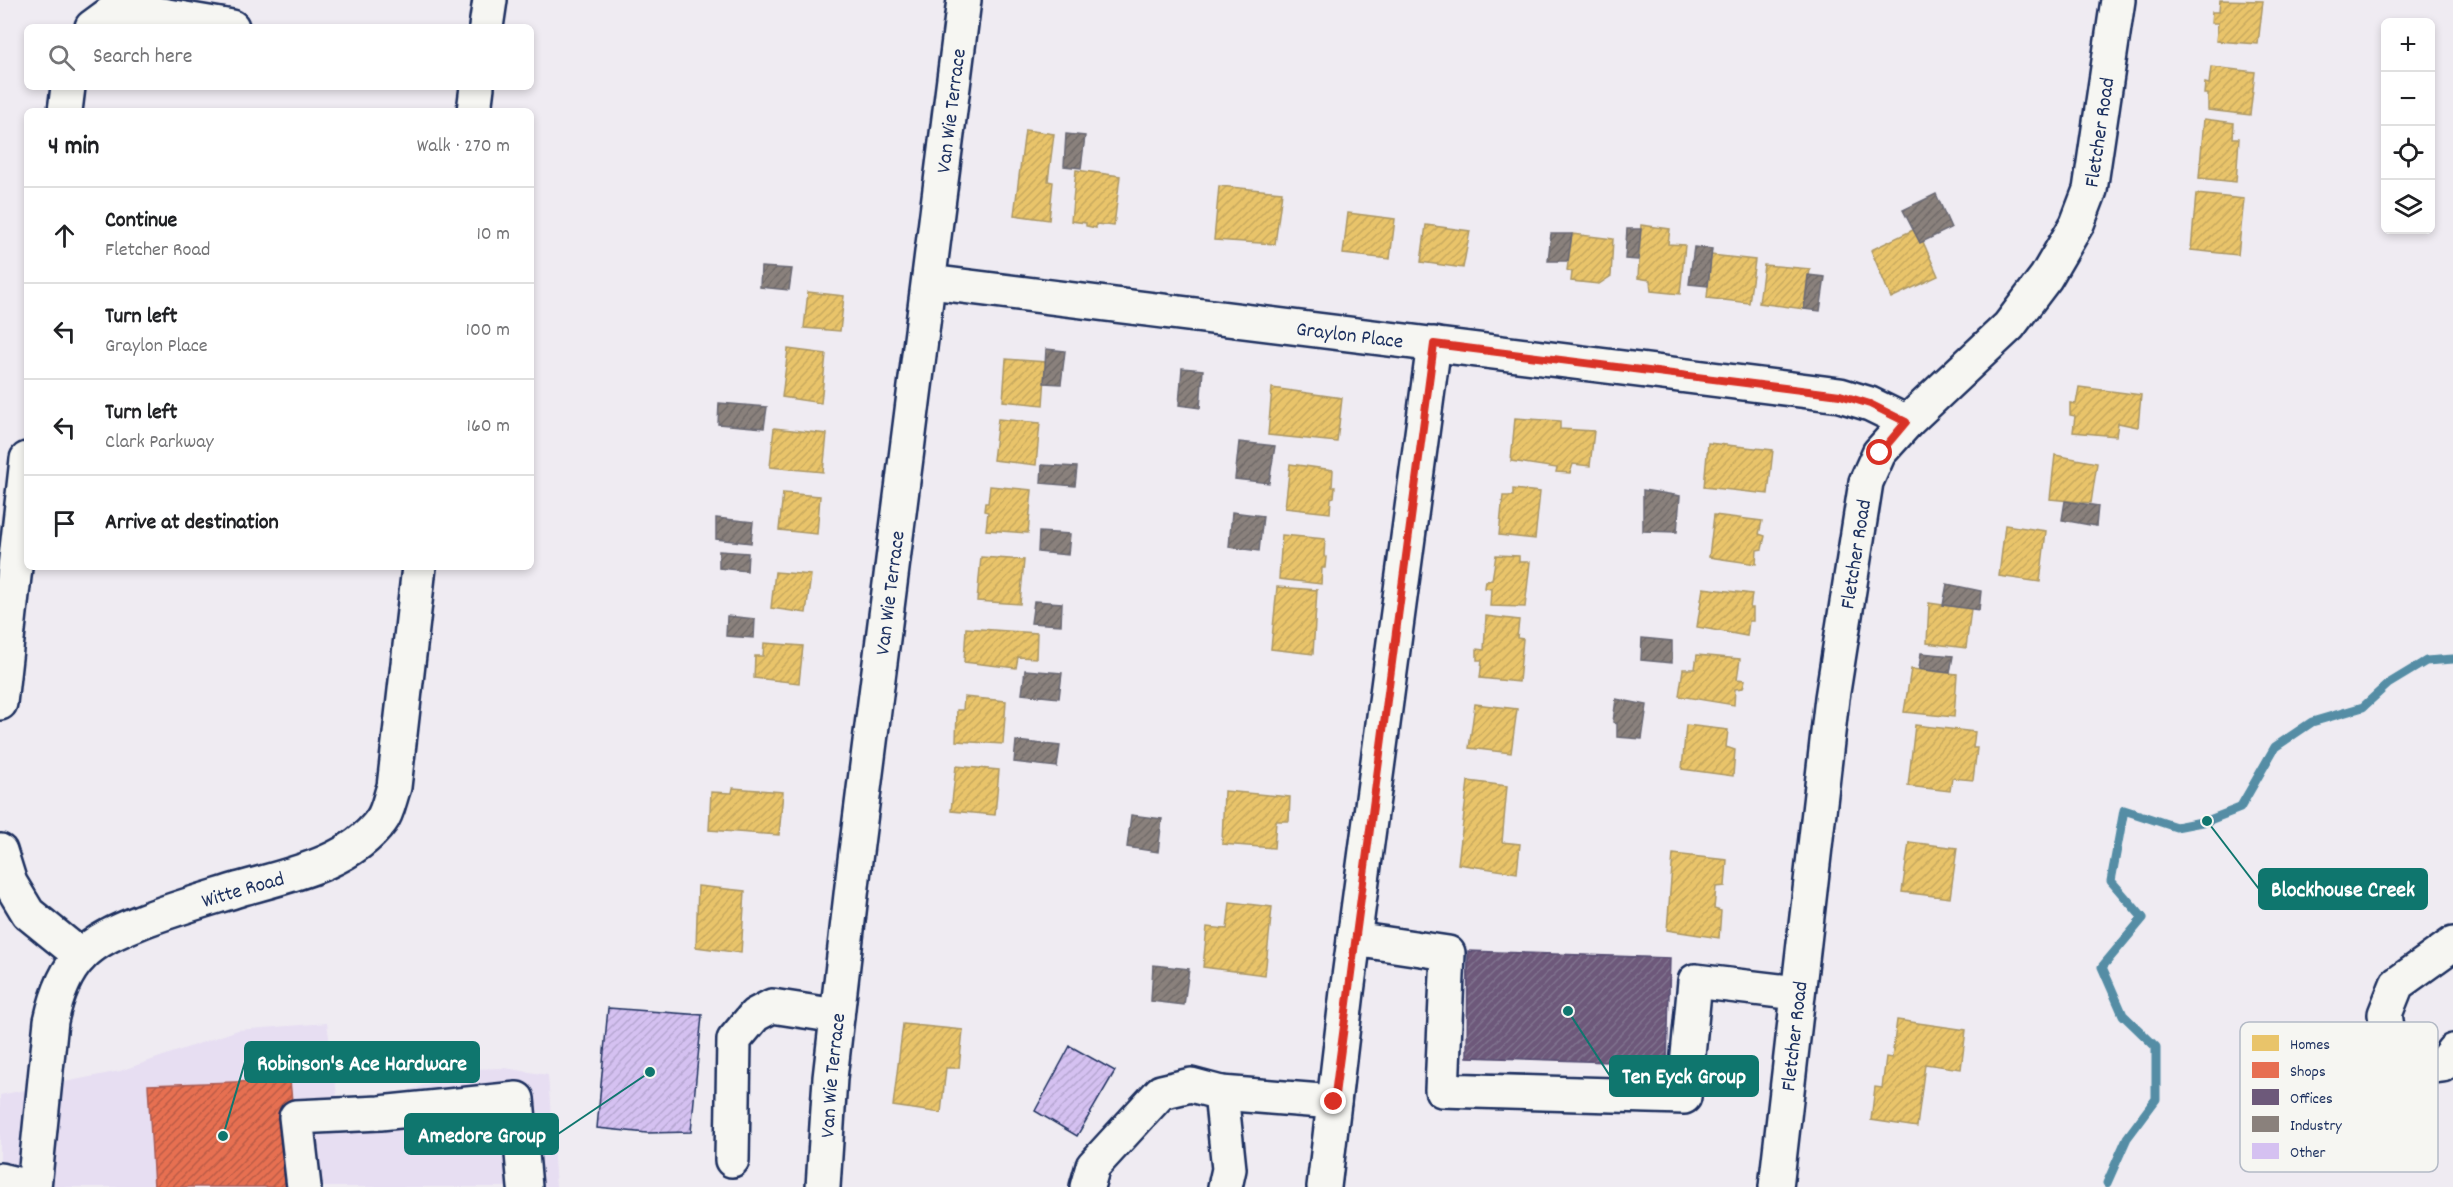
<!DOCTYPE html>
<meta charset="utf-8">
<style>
body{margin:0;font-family:Dekko,sans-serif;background:#f2f2f2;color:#202124}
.controls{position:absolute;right:18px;top:18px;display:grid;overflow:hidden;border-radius:9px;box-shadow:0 3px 9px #0003}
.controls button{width:54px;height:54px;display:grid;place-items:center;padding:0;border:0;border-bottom:2px solid #e0e0e0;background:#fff;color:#202124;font:30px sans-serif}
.stop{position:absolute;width:18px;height:18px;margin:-14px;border:4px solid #d93025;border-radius:50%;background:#fff}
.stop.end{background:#d93025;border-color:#fff;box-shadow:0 2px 6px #0008}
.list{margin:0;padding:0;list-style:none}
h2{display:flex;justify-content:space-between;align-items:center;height:78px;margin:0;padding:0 24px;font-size:26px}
h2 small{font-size:20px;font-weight:400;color:#757577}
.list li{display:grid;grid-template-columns:39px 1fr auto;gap:18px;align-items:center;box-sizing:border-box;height:96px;padding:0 24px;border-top:2px solid #e0e0e0}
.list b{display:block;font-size:22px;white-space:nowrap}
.list p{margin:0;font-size:20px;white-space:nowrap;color:#757577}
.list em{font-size:20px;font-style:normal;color:#757577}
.icon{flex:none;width:33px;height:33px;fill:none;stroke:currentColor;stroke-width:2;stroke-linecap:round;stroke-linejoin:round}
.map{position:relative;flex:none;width:2453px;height:1187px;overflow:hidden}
.search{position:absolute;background:#fff;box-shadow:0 3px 9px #0003;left:24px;top:24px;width:510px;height:66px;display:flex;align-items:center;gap:15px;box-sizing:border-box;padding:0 21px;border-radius:9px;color:#757577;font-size:22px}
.panel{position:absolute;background:#fff;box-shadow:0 3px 9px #0003;left:24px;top:108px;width:510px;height:462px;border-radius:9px}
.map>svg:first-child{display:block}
.built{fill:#e7def2}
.homes{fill:url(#homes-hatch);stroke:#ab9766;stroke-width:1.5}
.shops{fill:url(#shops-hatch);stroke:#aa5c55;stroke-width:1.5}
.offices{fill:url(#offices-hatch);stroke:#544c72;stroke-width:1.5}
.industry{fill:url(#industry-hatch);stroke:#696873;stroke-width:1.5}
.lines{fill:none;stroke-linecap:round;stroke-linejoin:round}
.stream{stroke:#548da5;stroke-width:9}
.building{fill:url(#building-hatch);stroke:#1b2f5e;stroke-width:1.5}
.minor-casing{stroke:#1b2f5e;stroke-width:38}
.minor{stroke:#f6f6f2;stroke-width:33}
.route{stroke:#d93025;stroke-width:8}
.labels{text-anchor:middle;stroke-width:6;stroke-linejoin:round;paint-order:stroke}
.street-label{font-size:21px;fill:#1b2f5e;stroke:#f6f6f2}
.key{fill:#f6f6f2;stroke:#b4bac6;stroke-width:1.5}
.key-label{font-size:16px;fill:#1b2f5e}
.leader{fill:none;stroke:#0f766e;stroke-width:2}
.callout-dot{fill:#0f766e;stroke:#f6f6f2;stroke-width:2}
.callout{fill:#0f766e;stroke:#0f766e;stroke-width:2}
.callout-label{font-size:22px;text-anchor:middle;font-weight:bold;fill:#fff}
</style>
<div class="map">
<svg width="2453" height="1187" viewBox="0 0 2453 1187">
<defs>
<pattern id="homes-hatch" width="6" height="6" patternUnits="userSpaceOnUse" patternTransform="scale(1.5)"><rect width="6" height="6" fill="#e9c46a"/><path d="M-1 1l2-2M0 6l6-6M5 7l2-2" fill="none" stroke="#c7a95e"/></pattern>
<pattern id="shops-hatch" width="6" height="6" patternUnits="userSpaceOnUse" patternTransform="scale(1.5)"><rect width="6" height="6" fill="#e76f51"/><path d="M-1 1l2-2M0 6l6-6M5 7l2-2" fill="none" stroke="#ba5c46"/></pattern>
<pattern id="offices-hatch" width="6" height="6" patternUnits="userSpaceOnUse" patternTransform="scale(1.5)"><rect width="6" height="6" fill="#6d597a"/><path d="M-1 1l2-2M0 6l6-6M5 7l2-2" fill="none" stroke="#80738f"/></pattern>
<pattern id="industry-hatch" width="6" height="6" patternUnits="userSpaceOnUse" patternTransform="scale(1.5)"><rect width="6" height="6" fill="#8a817c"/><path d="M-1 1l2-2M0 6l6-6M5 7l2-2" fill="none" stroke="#706a69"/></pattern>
<pattern id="building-hatch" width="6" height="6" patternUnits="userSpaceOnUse" patternTransform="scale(1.5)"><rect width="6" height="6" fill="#d5c1f1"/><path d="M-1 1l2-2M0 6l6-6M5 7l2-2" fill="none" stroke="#b6a6d1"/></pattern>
</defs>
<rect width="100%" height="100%" fill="#efebf2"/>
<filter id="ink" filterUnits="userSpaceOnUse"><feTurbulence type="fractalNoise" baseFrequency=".0167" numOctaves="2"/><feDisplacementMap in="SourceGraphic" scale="12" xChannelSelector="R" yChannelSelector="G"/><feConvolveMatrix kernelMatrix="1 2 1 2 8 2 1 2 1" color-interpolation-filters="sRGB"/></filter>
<g filter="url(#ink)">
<path class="built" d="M327,1023L338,1102L369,1107L399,1094L469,1069L505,1068L548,1075L556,1187H0V1095L120,1071L238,1030Z"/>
<g class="homes">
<path d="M2220,0L2263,1L2258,44L2216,41L2218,23H2211L2212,12H2219Z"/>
<path d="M2211,67L2255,72L2250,115L2208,110V94H2204L2205,83L2209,84Z"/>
<path d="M2204,119L2234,123L2233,138H2239L2236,182L2199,178Z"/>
<path d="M1025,130L1054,134L1048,181L1053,182L1049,220L1014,215Z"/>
<path d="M1076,170L1120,176L1114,226L1096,224V228L1086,226V223L1071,221Z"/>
<path d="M1219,186L1282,192L1275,244L1214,240Z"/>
<path d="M2196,194L2244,199L2238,255L2191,250Z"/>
<path d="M1348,213L1395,219L1390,259L1343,254Z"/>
<path d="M1426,225L1470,231L1463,268L1421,262Z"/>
<path d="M1641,225L1670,229L1668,244L1685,245L1680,294L1651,291L1650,280L1638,278Z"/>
<path d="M1917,228L1938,276L1891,298L1871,250Z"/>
<path d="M1572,234L1613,239L1611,276L1599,284L1571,281L1572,272L1567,270Z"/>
<path d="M1711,255L1755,260L1749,303L1707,298Z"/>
<path d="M1764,265L1810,269L1804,309L1759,303Z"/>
<path d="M808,292L844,296L840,331L804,328Z"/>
<path d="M788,349L826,354L821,403L782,397Z"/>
<path d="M1006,359L1046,362L1043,405L1003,401Z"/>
<path d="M2079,387L2141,395L2138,427L2118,423L2116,436L2073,432L2075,416L2070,415V403L2076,404Z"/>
<path d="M1272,388L1342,398L1337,442L1268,435Z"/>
<path d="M1515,418L1560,421V429L1594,431L1590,466L1573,464L1570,473L1556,472L1557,468L1511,461Z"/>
<path d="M998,419L1040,423L1036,465L993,460Z"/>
<path d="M774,428L827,434L823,472L770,467Z"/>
<path d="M1708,443L1773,450L1768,494L1704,487Z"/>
<path d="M2055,455L2097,463L2091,503L2050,499Z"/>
<path d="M1290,464L1333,470L1332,487H1335L1334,497L1331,498L1330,513L1285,508Z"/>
<path d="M990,486L1032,490L1028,533L986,530L988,512L984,511L985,503H988Z"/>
<path d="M1513,489L1540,492L1535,539L1499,535L1503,496H1513Z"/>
<path d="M783,493L820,496L817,534L779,530Z"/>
<path d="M1714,515L1762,521L1759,534L1765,536L1762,549L1757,550L1756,564L1709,557Z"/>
<path d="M2005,525L2046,531L2040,582L1999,576Z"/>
<path d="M1282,535L1325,539L1324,556L1326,557L1325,568H1322L1321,584L1279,579Z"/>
<path d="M1496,555L1519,556V562H1530L1525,607L1490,606L1491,589L1485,588L1486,581L1492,580Z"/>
<path d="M981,557L1024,560L1020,604L977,601Z"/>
<path d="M775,572L811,575L806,613L771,608Z"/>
<path d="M1277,587L1317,590L1313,654L1271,649Z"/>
<path d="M1703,588L1752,594L1750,608H1753V621H1749L1747,636L1697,627Z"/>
<path d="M1929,603L1971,609L1966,648L1927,643Z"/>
<path d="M1486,616L1519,620L1517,638L1523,639L1519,682L1480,678L1482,660H1477V649L1484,650Z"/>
<path d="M966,628L1037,633L1036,658L1018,657L1016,668L964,662Z"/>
<path d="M764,643L803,646L799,683L754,678L755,656H763Z"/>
<path d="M1697,655L1740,659L1737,679L1745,680L1743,688L1735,689L1734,705L1679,696L1683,669H1695Z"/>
<path d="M1911,669L1957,674L1954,717L1904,712Z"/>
<path d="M964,697L1006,701L1003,744L956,741L957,710H963Z"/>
<path d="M1475,704L1517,709L1511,753L1469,748Z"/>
<path d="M1686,725L1728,730L1726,747L1735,750L1733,776L1682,769Z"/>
<path d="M1915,725L1975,732L1973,748H1977L1973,780L1952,778L1950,791L1908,786Z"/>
<path d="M956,766L999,770L995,815L951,811Z"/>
<path d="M1468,781L1507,786L1502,842L1520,844L1517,873L1458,864Z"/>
<path d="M733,788L783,792L779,835L709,830L711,792L732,793Z"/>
<path d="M1224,791L1290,797L1289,821H1276L1274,848L1222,844Z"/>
<path d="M1909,842L1957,848L1950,898L1902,892Z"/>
<path d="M1673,854L1727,860L1725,886L1716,887L1714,909L1721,911L1719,938L1667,930Z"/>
<path d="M698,886L745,891L741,953L696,947Z"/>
<path d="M1230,902L1272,907L1265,975L1203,967L1207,927L1227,929Z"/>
<path d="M1897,1020L1966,1030L1961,1069L1925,1064L1917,1127L1871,1120L1875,1087L1882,1088L1886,1057L1892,1058Z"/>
<path d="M903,1024L963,1030L959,1068H946L941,1113L893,1106Z"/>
</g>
<path class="shops" d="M290,1080L300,1187H154L148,1085Z"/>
<path class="offices" d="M1468,951L1670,958L1667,1064L1467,1057Z"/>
<g class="industry">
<path d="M1066,134L1085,136L1081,168L1064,166Z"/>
<path d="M1936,194L1951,228L1920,243L1903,210Z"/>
<path d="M1627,229H1641L1638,260L1625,259Z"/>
<path d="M1551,234H1572L1568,261H1548Z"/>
<path d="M1694,247L1712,249L1708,286L1689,284Z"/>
<path d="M761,267L792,269L789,290L760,287Z"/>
<path d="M1808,275L1825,277L1820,311L1804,309Z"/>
<path d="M1046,349L1065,351L1061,384L1044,383Z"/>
<path d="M1182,368L1203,370L1200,408L1179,405Z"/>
<path d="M719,403L767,407L764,428L718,424Z"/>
<path d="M1239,442L1275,446L1269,483L1235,479Z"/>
<path d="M1042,465L1077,467L1075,486L1041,483Z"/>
<path d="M1643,490L1680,496L1677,532L1643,531Z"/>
<path d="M2065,501L2098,506L2096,526L2062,520Z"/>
<path d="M1232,512L1263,516L1259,551L1229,547Z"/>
<path d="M716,518L753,522L751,543L716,539Z"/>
<path d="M1039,532L1070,534L1068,555L1038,552Z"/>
<path d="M719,551L748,553L747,571L719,568Z"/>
<path d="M1947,584L1981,591L1979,610L1943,605Z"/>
<path d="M1034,601L1062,603L1061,625L1031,623Z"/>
<path d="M727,616L755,619L754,638L726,636Z"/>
<path d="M1642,638L1672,641V663L1641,660Z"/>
<path d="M1921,653L1953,656L1950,673L1919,669Z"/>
<path d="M1025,670L1062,673L1059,698L1022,694Z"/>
<path d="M1616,699L1647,705L1642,739L1617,737V724L1613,722Z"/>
<path d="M1016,741L1060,746L1057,767L1014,762Z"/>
<path d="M1131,815L1162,819L1158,852L1127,847Z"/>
<path d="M1153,965L1189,969L1184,1005L1151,1001Z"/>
</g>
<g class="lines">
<path class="stream" d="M2107,1183L2127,1138L2156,1099V1047L2123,1015L2102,967L2143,918L2111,881L2124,810L2176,827L2207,821L2240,808L2275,747L2312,722L2363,707L2388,684L2426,661L2453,659"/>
</g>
<g class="building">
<path d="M608,1008L702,1015L691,1132L647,1133L597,1128Z"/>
<path d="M1070,1046L1115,1071L1077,1136L1035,1111Z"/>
</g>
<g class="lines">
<defs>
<g id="minor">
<path d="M92,27L111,13L138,11L232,27"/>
<path d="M486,27L490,0"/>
<path d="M65,111L68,87"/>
<path d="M474,111L477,87"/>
<path id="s1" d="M930,282L1840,395L1870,404L1907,422"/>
<path d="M0,703L27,459"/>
<path d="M0,851L10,883L28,913L81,956"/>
<path d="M1354,939L1448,953L1442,1090L1684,1097L1695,981L1797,993"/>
<path d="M2453,944L2397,984L2385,1014L2390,1048L2411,1069L2442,1065L2453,1051"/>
<path d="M1221,1093L1334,1102"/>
<path d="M732,1160L734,1040L755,1015L772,1006L837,1016"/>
<path d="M0,1180L29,1187"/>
<path id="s2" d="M34,1187L51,1021C56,998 64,973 81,956C98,938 123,929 145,920C176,908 208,899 240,889C289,875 349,864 381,821C388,812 390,797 394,787L419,567"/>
<path d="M304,1187L296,1117L380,1113L517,1099L525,1187"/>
<path id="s3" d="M823,1187L830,1078L855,860L964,0"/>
<path d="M1087,1187L1093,1166L1161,1092L1191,1085L1221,1093L1229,1169L1225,1187"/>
<path d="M1324,1187L1347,992L1434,344"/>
<path id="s4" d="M1776,1187L1832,698L1866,482L1879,453L1907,422L2009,326L2046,277L2077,224L2090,190L2118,0"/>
</g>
</defs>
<use href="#minor" class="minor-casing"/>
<use href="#minor" class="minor"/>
</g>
</g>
<g class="lines" filter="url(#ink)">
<path class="route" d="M1334,1102L1434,344L1840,395L1870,404L1906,422L1880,453"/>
</g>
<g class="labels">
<g class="street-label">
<text dy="7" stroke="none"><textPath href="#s3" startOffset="1084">Van Wie Terrace</textPath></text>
<text dy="7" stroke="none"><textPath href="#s4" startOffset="1142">Fletcher Road</textPath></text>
<text dy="7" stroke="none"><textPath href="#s1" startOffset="423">Graylon Place</textPath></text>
<text dy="7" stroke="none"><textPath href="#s4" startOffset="638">Fletcher Road</textPath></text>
<text dy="7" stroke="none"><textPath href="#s3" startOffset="598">Van Wie Terrace</textPath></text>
<text dy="7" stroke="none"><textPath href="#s2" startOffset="416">Witte Road</textPath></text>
<text dy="7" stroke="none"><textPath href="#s4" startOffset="152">Fletcher Road</textPath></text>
<text dy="7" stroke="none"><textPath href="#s3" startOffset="112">Van Wie Terrace</textPath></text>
</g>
</g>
<rect x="2240" y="1022" width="198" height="150" rx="9" class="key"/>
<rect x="2252" y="1035" width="27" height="16" fill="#e9c46a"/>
<rect x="2252" y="1062" width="27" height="16" fill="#e76f51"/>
<rect x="2252" y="1089" width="27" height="16" fill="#6d597a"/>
<rect x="2252" y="1116" width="27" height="16" fill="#8a817c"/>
<rect x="2252" y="1143" width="27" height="16" fill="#d5c1f1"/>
<g class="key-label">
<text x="2290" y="1049">Homes</text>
<text x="2290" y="1076">Shops</text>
<text x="2290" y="1103">Offices</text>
<text x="2290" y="1130">Industry</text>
<text x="2290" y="1157">Other</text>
</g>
<path class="leader" d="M2207 821L2259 889M223 1136L245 1062M1568 1011L1610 1076M650 1072L558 1134"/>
<g class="callout-dot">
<circle cx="2207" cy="821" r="6"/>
<circle cx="223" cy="1136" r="6"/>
<circle cx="1568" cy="1011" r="6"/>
<circle cx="650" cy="1072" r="6"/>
</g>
<g class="callout">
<rect x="2259" y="869" width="168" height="40" rx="6"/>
<rect x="245" y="1042" width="234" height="40" rx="6"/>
<rect x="1610" y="1056" width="148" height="40" rx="6"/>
<rect x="405" y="1114" width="153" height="40" rx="6"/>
</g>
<g class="callout-label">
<text x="2343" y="896">Blockhouse Creek</text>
<text x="362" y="1070">Robinson's Ace Hardware</text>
<text x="1684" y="1083">Ten Eyck Group</text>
<text x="482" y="1142">Amedore Group</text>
</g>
</svg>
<div class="controls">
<button>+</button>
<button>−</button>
<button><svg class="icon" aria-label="locate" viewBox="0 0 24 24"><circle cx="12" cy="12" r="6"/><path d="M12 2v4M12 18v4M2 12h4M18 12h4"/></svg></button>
<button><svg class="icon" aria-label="layers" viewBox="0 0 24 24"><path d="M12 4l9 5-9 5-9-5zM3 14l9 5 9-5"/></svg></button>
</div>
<div class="stop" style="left:1880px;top:453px"></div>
<div class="stop end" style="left:1334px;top:1102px"></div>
<div class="search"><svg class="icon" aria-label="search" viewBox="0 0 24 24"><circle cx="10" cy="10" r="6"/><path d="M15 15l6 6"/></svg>Search here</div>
<section class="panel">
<h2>4 min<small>Walk · 270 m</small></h2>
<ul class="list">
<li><svg class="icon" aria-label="ahead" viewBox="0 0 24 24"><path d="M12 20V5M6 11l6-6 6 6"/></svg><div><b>Continue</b><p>Fletcher Road</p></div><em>10 m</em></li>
<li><svg class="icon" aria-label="left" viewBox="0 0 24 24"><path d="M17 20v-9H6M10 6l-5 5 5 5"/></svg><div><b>Turn left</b><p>Graylon Place</p></div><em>100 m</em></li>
<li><svg class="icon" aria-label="left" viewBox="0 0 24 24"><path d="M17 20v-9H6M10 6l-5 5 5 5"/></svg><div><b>Turn left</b><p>Clark Parkway</p></div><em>160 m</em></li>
<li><svg class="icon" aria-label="arrive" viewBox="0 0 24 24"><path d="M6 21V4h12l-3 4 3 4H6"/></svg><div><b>Arrive at destination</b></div></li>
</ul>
</section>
</div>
